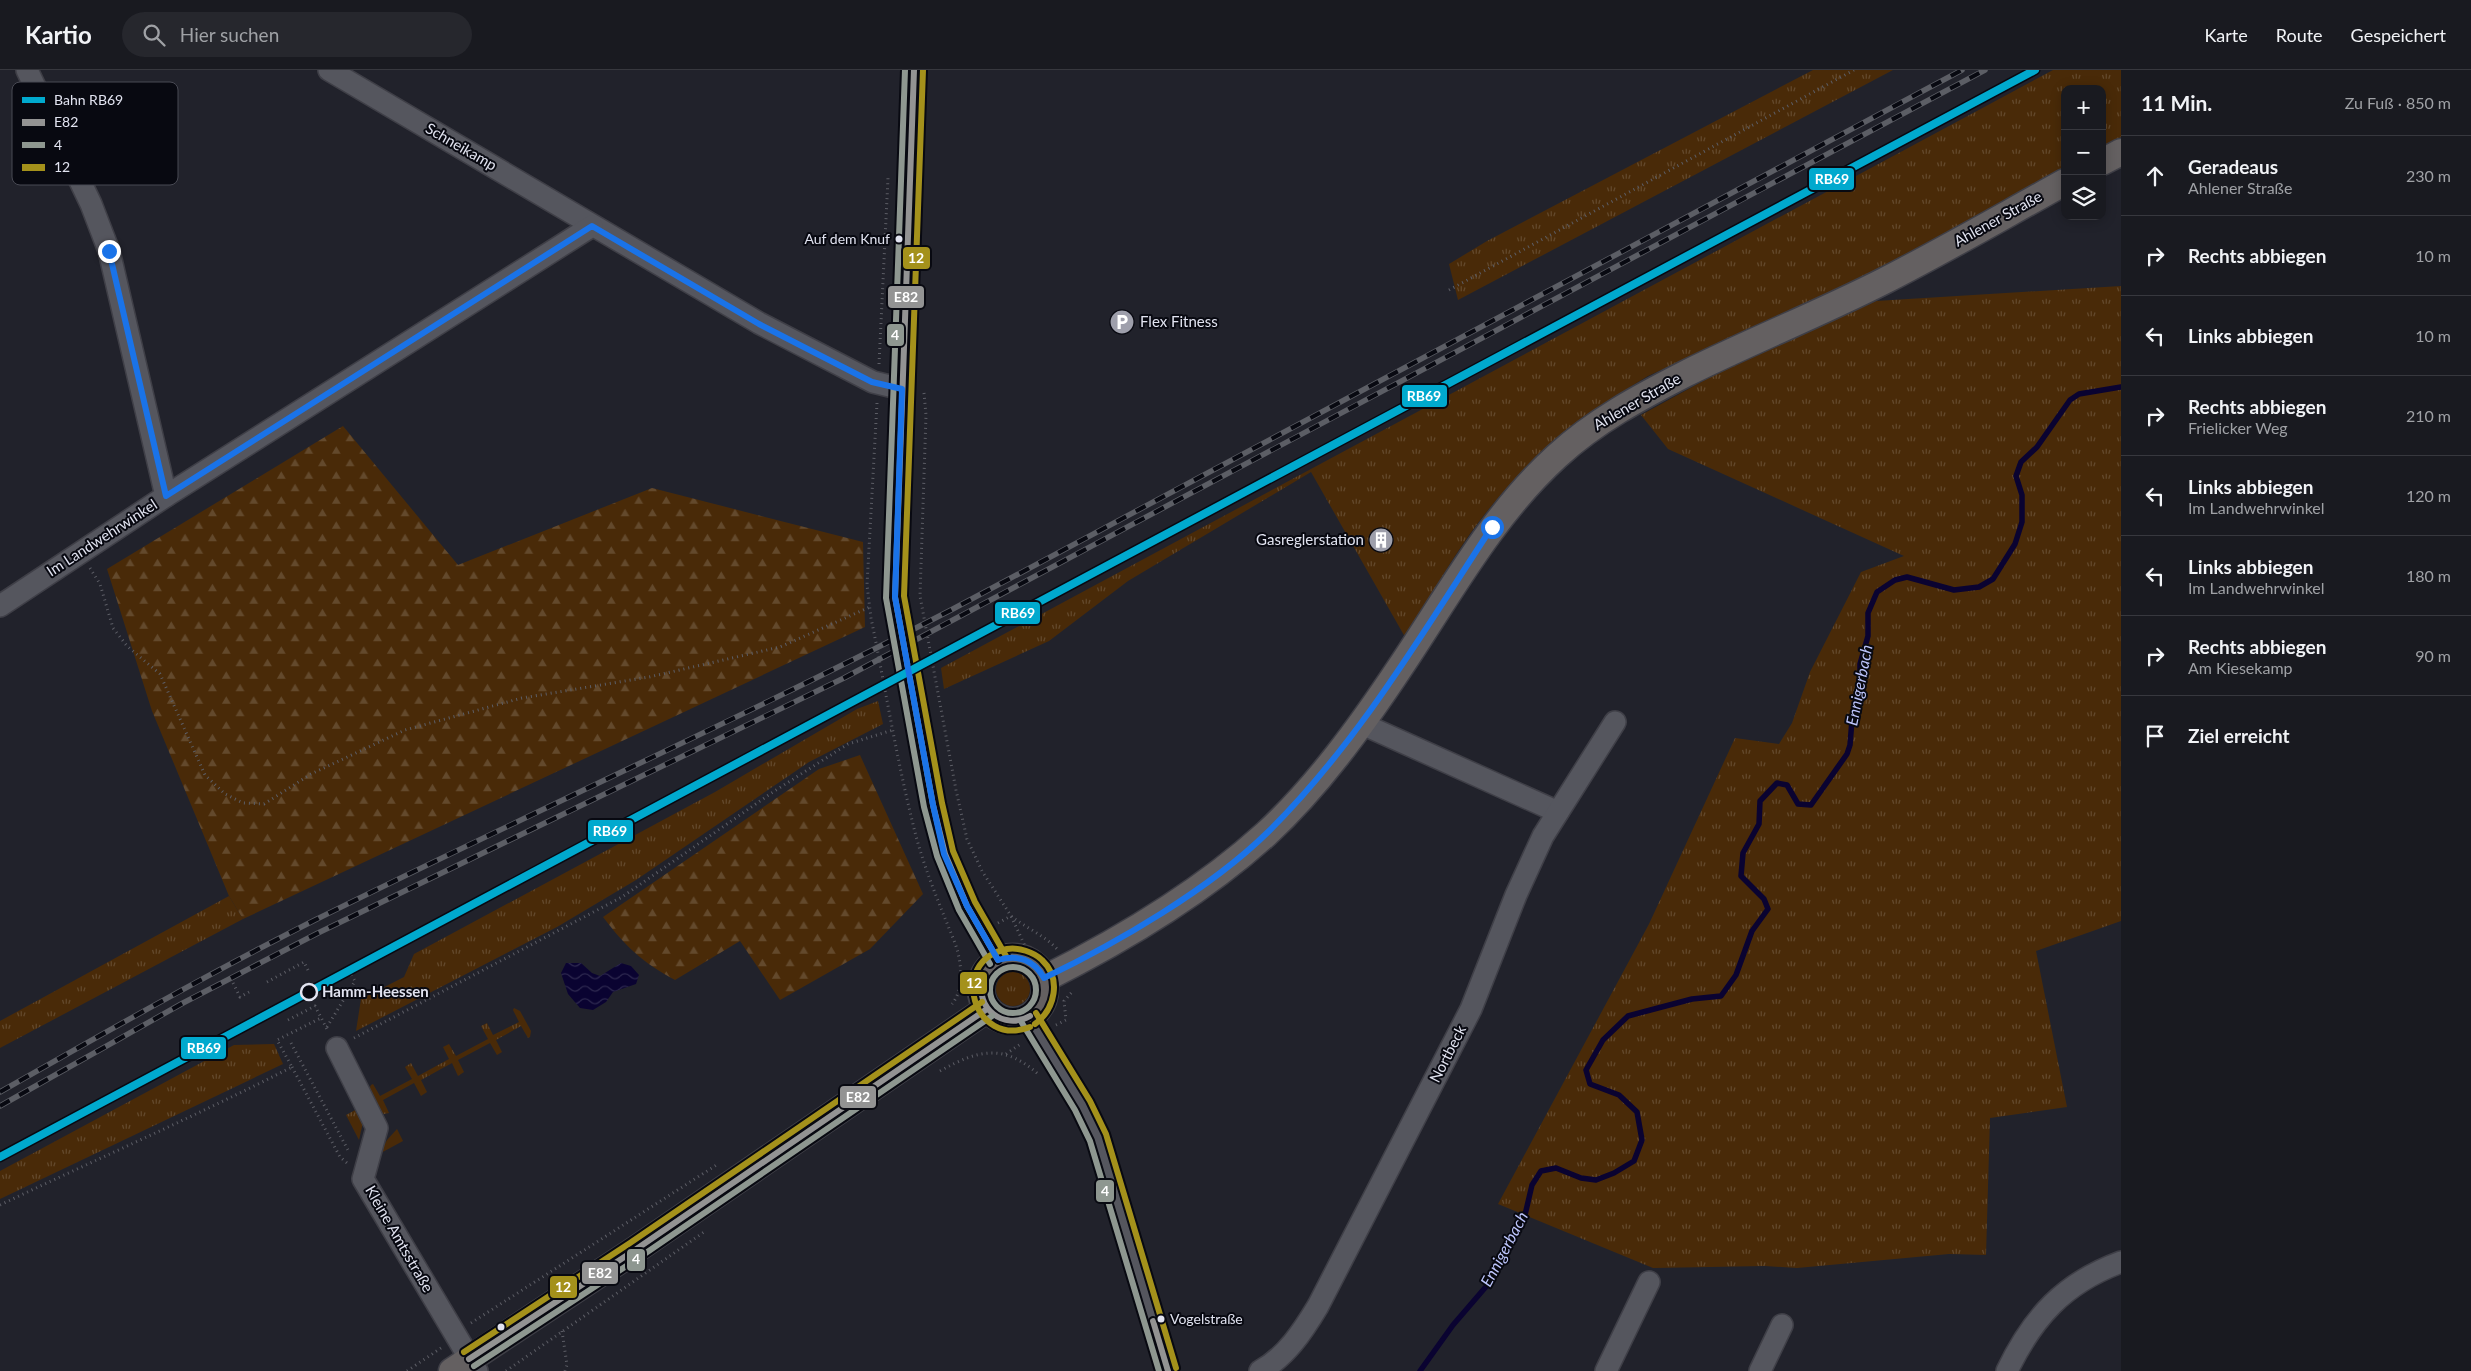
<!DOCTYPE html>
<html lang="de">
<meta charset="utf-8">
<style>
body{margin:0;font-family:Lato,sans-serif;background:#26272d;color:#f1f3f6}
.controls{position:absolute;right:15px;top:15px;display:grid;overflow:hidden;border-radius:10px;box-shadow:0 2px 12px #0003}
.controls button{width:45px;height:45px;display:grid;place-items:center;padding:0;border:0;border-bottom:1px solid #37383e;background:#191a20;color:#f1f3f6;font:25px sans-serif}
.stop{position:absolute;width:15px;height:15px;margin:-11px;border:4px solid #1a73e8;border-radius:50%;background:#fff}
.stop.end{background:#1a73e8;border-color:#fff;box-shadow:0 1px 5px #0008}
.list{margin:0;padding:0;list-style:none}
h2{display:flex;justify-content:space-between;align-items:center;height:65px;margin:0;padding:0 20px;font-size:21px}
h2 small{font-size:16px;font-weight:400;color:#9fa1a5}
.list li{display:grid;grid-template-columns:32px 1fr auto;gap:15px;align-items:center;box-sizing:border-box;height:80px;padding:0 20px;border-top:1px solid #37383e}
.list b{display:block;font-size:19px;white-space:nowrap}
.list p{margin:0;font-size:16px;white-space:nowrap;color:#9fa1a5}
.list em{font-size:16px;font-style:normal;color:#9fa1a5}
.icon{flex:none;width:28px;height:28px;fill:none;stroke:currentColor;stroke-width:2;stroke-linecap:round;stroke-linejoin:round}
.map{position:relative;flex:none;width:2121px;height:1301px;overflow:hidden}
header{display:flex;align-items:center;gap:30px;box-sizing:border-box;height:70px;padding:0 25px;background:#191a20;border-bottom:1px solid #37383e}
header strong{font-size:24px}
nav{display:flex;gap:28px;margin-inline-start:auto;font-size:18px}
.search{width:350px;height:45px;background:#26272d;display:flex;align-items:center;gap:12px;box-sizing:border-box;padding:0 18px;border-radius:28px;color:#9fa1a5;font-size:19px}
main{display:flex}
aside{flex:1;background:#191a20}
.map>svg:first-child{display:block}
.grass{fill:url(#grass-tufts)}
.forest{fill:url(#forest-firs)}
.water{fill:url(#water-waves)}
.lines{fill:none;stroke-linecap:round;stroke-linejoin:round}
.stream{stroke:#0a0331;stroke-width:5.5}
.minor-casing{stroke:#3f3f47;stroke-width:24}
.major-casing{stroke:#3f3f47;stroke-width:29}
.path{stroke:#5d5e66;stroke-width:3;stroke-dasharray:1 4;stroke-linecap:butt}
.minor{stroke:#55565e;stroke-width:21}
.major{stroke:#646061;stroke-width:26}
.rail-casing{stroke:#5c5e65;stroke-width:5.5}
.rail{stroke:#080911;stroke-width:4;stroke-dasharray:11;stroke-linecap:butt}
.bus-1-casing{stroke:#080911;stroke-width:10}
.bus-2-casing{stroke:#080911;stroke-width:10}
.bus-3-casing{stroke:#080911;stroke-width:10}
.bus-1{stroke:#939393;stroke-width:6}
.bus-2{stroke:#8e9790;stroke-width:6}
.bus-3{stroke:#a4911b;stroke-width:6}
.rail-1-casing{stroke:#080911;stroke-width:11}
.rail-1{stroke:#00a9ce;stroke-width:8}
.route{stroke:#1a73e8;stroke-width:6}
.bus-dot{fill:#e1e3f0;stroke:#080911;stroke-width:2}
.stop-dot{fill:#080911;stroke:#e1e3f0;stroke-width:2.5}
.labels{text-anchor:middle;stroke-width:4;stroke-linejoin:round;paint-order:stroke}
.bus-label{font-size:14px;fill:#e1e3f0;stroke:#080911;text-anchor:end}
.street-label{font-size:15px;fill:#e1e3f0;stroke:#080911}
.poi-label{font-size:15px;fill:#e1e3f0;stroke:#080911;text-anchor:start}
.stop-label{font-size:15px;font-weight:bold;fill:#e1e3f0;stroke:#080911;text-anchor:start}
.water-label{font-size:16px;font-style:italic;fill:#bdc5fc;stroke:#080911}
.key{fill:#080911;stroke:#494a54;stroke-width:1}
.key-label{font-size:14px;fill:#e1e3f0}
.line-badge{stroke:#080911;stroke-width:2}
.badge-label{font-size:14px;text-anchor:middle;font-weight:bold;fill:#fff}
</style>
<header>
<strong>Kartio</strong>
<div class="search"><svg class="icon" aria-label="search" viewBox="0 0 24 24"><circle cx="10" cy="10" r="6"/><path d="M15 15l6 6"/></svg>Hier suchen</div>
<nav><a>Karte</a><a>Route</a><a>Gespeichert</a></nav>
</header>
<main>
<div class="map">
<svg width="2121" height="1301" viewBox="0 0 2121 1301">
<defs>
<pattern id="grass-tufts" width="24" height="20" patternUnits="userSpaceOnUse" patternTransform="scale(1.25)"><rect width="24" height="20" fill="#492a08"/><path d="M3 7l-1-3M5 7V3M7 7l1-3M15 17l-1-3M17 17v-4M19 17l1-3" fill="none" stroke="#63492c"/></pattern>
<pattern id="forest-firs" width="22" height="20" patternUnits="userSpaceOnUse" patternTransform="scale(1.25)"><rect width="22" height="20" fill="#492a08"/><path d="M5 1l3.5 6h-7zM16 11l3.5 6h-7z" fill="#63492c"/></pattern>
<pattern id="water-waves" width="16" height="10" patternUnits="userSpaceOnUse" patternTransform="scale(1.25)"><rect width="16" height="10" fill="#0a0331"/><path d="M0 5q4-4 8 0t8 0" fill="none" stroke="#2d284f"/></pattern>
</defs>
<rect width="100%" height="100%" fill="#21222b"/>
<g class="grass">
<path d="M1813,0H1893L1458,230L1449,194L1487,171Z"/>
<path d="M2053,0H2121V67L2102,77V19H2065V98L1882,199L1648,306C1584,344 1526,390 1481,449C1453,485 1430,528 1405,567L1311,402L1128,511L1049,571L944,619L941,598Z"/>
<path d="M2121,216V851L2036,881L2067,1037L1990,1048L1986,1185L1949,1184L1797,1198L1765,1196L1653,1198L1498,1134L1649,854L1735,668L1779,674L1792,653L1810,602L1861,502L1904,486L1668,379L1641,345L1725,299L1876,231Z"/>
<path d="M878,631L883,654L809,692L636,810L557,857L356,961L361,929L404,907L414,884L715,722L857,639Z"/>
<path d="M229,826L243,849L0,978V951Z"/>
<circle cx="1013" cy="919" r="17"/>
<path d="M514,938L520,941L531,961L530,967L528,968L521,956L496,970L502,982L497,985L490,973L458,990L464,1002L458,1006L452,993L421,1010L427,1022L421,1026L414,1013L383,1030L389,1043L384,1044L381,1043L369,1019L371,1015L373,1014L380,1026L412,1009L405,997L411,993L418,1006L449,989L443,977L449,974L456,986L488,969L481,956L487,953L493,965L519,952L513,940Z"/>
<path d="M274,974L283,994L0,1129V1101L234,975Z"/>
<path d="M359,1038L363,1052L359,1070L346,1045Z"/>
<path d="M397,1059L403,1071L379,1084L387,1070Z"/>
</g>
<g class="forest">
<path d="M343,356L458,495L652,418L863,472L865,557L243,849L229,826L152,641L107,499Z"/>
<path d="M860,685L923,824L870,879L780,930L740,871L675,910C643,893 625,876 603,847L819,699Z"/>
</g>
<path class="water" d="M566,893H581L592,903L600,906L621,893L631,896L639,905L636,914L613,922L606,932L593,940L580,938L568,924L561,903Z"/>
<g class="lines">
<path class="stream" d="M1420,1301L1453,1255L1490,1212L1525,1145L1532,1115L1541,1101L1556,1098L1581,1108L1596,1110L1614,1103L1634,1091L1642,1070L1637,1042L1619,1025L1590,1014L1586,1000L1603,970L1628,946L1692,929L1721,926L1736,905L1752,861L1768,839L1764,829L1741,806L1743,783L1759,754L1760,731L1777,713L1787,715L1798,734L1811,735L1847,684L1850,675L1852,650L1860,626V594L1868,566V543L1877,522L1895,510L1907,507L1954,520L1979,517L1993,509L2015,474L2022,452V425L2016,406L2021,392L2037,377L2070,330L2079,324L2121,317"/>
<defs>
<g id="minor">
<path d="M27,0L91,134L109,181L166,426"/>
<path d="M329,0L759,253L873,312L902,319"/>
<path d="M914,0L895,527L933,735L945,784L967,836L998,890"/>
<path d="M0,536L166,426L592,156"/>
<path d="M1360,653L1558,742"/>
<path d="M1029,948L1083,1036L1098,1068L1168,1301"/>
<path d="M337,978L377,1058L363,1109L477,1301"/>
<path d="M1260,1301C1286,1287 1303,1261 1318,1236L1471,939L1516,825L1543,766L1615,652"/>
<path d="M1606,1301L1649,1212"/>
<path d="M1760,1301L1782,1255"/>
<path d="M2007,1301C2033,1247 2064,1213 2121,1192"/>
</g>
<g id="major">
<path d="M2102,92L2121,82"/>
<circle cx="1013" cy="919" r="32"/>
<path d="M1044,909C1122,870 1201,823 1266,764C1317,717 1361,656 1399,599C1449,525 1491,446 1557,386C1595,351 1640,327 1685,304C1751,271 1819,244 1884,211C1945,180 2005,145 2065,112"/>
<path d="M452,1301L635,1180L987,939"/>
</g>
</defs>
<use href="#minor" class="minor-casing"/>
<use href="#major" class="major-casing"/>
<g class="path">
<path d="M1449,220L1854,0"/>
<path d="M879,294L888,108"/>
<path d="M924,323L926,345L920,526L956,720L967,769L982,801L1011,846L1032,891"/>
<path d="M877,333L867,515L871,548C885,616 896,686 913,754C922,793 938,831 953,868C961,887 966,917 952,934"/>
<path d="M90,498L100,514L113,558L127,576L160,604L205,705L225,724L243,733L264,734L311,704L405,660L522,628L649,607L780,577L870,537"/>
<path d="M998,853L1011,846C1026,858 1044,865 1057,879"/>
<path d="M267,912L304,892L309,902"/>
<path d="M233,913L240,927L249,922"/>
<path d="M288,950L315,936L328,961"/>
<path d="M1056,955L1066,950L1064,931L1073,921"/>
<path d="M327,957L355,911L351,904"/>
<path d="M354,968L622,827L773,722L848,674L893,660"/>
<path d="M291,973L349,1082"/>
<path d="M1006,984L1022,973"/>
<path d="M292,997L340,1087L347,1093"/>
<path d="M940,1001C978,980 1003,973 1038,1004"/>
<path d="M0,1135C97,1089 196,1046 292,997L277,970L321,948"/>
<path d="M471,1253L718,1094"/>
<path d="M562,1261L567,1295L565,1301"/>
<path d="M407,1301L441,1278"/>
<path d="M506,1301L704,1162"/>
</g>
<use href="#minor" class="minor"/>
<use href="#major" class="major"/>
<defs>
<g id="rail">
<path d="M0,1022C104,963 208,904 315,850C526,745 742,648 951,540L1962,0"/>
<path d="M0,1036L183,933L318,863L844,608L1985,0"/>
</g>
</defs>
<use href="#rail" class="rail-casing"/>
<use href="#rail" class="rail"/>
<defs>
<g id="bus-1">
<path d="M914,0L895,527L933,735L945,784L967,836L998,890"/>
<path d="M983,909C974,938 1004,961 1030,946"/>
<path d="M1153,1251L1168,1301"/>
<path d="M469,1289L635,1180L987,939"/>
</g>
<g id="bus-2">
<path d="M905,0L886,528L924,737L937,786L959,840L990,894"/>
<circle cx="1013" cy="920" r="23"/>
<path d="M1022,953L1075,1040L1090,1071L1159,1301"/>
<path d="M474,1296L640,1187L992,946"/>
</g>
<g id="bus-3">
<path d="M923,0L904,526L942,733L953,781L975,832L1006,886"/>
<path d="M1036,943L1090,1031L1106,1064L1176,1298"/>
<path d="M1030,957C974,979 947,891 1007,879C1018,877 1034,882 1042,890C1062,909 1055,939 1035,954"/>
<path d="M464,1282L630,1173L982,932"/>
</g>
</defs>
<use href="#bus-1" class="bus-1-casing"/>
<use href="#bus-2" class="bus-2-casing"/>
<use href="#bus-3" class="bus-3-casing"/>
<use href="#bus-1" class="bus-1"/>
<use href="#bus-2" class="bus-2"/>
<use href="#bus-3" class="bus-3"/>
<defs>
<path id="rail-1" d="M0,1087L2035,0"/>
</defs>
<use href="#rail-1" class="rail-1-casing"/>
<use href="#rail-1" class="rail-1"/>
</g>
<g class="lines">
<path class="route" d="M109,181L166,426L592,156L759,254L872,312L902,319L895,527L933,735L944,784L967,836L998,890C1018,884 1034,890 1044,908C1117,873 1210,819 1268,762C1358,673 1423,562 1492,457"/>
</g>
<defs>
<symbol id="parking-disc" viewBox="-11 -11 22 22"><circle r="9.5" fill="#9e9fab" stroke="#080911"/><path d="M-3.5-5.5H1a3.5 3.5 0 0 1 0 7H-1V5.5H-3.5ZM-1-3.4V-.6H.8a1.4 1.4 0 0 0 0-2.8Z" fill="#fff"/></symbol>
<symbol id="building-disc" viewBox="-11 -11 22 22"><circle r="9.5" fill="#9e9fab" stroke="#080911"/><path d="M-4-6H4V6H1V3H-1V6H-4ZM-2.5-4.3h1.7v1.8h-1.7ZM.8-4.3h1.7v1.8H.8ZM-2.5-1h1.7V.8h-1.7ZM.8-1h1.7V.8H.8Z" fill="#fff"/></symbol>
</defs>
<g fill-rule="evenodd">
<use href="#parking-disc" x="1108" y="238" width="28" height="28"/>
<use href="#building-disc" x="1367" y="456" width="28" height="28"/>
</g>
<g class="bus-dot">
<circle cx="899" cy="169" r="4.5"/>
<circle cx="1161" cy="1249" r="4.5"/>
<circle cx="501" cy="1257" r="4.5"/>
</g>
<circle class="stop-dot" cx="309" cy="922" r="8"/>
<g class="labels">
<g class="bus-label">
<text x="890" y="174">Auf dem Knuf</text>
<text x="1170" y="1254" text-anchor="start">Vogelstraße</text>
</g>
<g class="street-label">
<text transform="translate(461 77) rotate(30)" y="5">Schneikamp</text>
<text transform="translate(1998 149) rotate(-29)" y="5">Ahlener Straße</text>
<text transform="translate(1637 332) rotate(-30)" y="5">Ahlener Straße</text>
<text transform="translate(102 468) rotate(-33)" y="5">Im Landwehrwinkel</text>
<text transform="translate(1448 984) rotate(-63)" y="5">Nortbeck</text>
<text transform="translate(399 1169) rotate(60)" y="5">Kleine Amtsstraße</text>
</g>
<g class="poi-label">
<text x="1140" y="257">Flex Fitness</text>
<text x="1364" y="475" text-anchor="end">Gasreglerstation</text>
</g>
<g class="stop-label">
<text x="322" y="927">Hamm-Heessen</text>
</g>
<g class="water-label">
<text transform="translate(1859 615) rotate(-79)" y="6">Ennigerbach</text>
<text transform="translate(1504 1179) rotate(-62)" y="6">Ennigerbach</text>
</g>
</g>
<rect x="12" y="12" width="166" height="103" rx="8" class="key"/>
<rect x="22" y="27" width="23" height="6" fill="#00a9ce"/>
<rect x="22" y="49" width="23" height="7" fill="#939393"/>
<rect x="22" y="72" width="23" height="6" fill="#8e9790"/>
<rect x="22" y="94" width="23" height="7" fill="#a4911b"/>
<g class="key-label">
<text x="54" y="35">Bahn RB69</text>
<text x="54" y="57">E82</text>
<text x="54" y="80">4</text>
<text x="54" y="102">12</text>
</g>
<g class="line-badge">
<rect x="1808" y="97" width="47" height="24" rx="5" fill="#00a9ce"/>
<rect x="902" y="176" width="29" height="24" rx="5" fill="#a4911b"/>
<rect x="887" y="215" width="38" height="24" rx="5" fill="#939393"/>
<rect x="886" y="253" width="19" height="24" rx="5" fill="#8e9790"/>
<rect x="1401" y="314" width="47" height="24" rx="5" fill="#00a9ce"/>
<rect x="994" y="531" width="47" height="24" rx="5" fill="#00a9ce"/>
<rect x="587" y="749" width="47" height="24" rx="5" fill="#00a9ce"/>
<rect x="959" y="901" width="29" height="24" rx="5" fill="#a4911b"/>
<rect x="180" y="966" width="47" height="24" rx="5" fill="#00a9ce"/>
<rect x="839" y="1015" width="38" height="24" rx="5" fill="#939393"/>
<rect x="1095" y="1109" width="20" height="24" rx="5" fill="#8e9790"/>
<rect x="626" y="1178" width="20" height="24" rx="5" fill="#8e9790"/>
<rect x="581" y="1191" width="38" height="24" rx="5" fill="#939393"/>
<rect x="549" y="1205" width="29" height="24" rx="5" fill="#a4911b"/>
</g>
<g class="badge-label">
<text x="1832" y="114">RB69</text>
<text x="916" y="193">12</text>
<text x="906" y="232">E82</text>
<text x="895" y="270">4</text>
<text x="1424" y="331">RB69</text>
<text x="1018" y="548">RB69</text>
<text x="610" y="766">RB69</text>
<text x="974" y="918">12</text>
<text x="204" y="983">RB69</text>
<text x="858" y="1032">E82</text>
<text x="1105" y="1126">4</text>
<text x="636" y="1194">4</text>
<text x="600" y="1208">E82</text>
<text x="563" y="1222">12</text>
</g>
</svg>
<div class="controls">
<button>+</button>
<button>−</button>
<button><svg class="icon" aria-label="layers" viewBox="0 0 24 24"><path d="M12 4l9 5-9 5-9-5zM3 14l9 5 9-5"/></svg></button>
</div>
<div class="stop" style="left:1492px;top:457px"></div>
<div class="stop end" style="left:109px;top:181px"></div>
</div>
<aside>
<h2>11 Min.<small>Zu Fuß · 850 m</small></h2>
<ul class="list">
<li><svg class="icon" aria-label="ahead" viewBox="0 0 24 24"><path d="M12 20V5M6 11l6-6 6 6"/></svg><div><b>Geradeaus</b><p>Ahlener Straße</p></div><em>230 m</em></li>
<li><svg class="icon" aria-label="right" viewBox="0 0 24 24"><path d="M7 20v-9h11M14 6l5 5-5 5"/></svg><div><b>Rechts abbiegen</b></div><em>10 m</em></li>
<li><svg class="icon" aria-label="left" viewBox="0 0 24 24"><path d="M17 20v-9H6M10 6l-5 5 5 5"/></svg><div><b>Links abbiegen</b></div><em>10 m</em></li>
<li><svg class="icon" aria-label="right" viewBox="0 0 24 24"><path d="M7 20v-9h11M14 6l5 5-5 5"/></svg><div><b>Rechts abbiegen</b><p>Frielicker Weg</p></div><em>210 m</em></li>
<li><svg class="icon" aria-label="left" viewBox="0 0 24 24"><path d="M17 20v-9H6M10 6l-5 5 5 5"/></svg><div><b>Links abbiegen</b><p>Im Landwehrwinkel</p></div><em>120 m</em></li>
<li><svg class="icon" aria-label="left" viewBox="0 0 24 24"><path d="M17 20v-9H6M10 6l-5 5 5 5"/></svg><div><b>Links abbiegen</b><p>Im Landwehrwinkel</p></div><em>180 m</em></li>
<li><svg class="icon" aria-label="right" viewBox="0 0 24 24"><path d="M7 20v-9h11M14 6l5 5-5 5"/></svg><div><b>Rechts abbiegen</b><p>Am Kiesekamp</p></div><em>90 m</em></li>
<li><svg class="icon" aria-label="arrive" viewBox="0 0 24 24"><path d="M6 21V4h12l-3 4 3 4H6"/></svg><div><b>Ziel erreicht</b></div></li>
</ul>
</aside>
</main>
